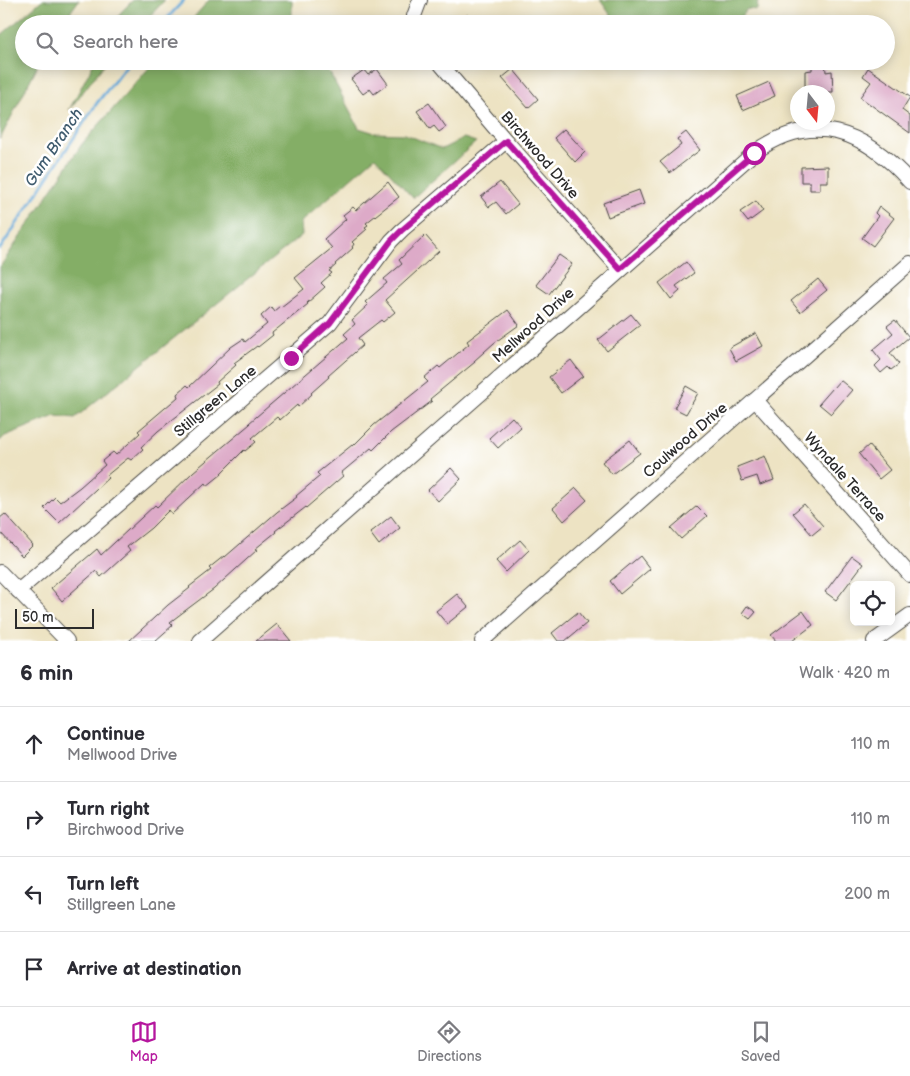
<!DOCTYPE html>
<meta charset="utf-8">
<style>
body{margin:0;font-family:"Balsamiq Sans",sans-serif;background:#f7f7f7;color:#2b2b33}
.controls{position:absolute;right:15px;bottom:15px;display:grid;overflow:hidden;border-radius:8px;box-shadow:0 2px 12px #0003}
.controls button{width:45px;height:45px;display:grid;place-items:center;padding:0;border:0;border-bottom:1px solid #e1e1e2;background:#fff;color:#2b2b33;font:25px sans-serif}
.compass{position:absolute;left:790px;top:85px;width:45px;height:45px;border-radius:50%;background:#fff;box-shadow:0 2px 12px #0003;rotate:164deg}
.scale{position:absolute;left:15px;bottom:12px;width:79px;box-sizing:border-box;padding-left:5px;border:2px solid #2b2b2b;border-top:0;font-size:14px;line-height:18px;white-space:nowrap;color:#2b2b2b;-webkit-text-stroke:4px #fff;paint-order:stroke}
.stop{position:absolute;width:15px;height:15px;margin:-11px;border:4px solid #b5179e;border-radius:50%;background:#fff}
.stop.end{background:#b5179e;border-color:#fff;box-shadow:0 1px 5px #0008}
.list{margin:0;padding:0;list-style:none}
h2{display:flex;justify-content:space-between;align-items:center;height:65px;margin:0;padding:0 20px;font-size:21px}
h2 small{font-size:16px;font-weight:400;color:#7c7c81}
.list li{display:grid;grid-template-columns:32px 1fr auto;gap:15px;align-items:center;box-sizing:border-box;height:75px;padding:0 20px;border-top:1px solid #e1e1e2}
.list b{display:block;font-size:19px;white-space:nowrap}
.list p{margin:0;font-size:16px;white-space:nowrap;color:#7c7c81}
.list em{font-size:16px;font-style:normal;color:#7c7c81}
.icon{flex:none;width:28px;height:28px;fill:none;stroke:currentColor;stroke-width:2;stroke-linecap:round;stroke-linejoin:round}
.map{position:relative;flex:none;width:910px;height:641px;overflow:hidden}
.search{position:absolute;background:#fff;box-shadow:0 2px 12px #0003;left:15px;right:15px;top:15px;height:55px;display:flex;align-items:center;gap:12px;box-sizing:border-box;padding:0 18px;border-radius:28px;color:#7c7c81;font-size:19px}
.sheet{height:365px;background:#fff}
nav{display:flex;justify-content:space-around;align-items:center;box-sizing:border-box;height:70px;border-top:1px solid #e1e1e2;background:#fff;font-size:14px;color:#7c7c81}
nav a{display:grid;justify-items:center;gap:2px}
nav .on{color:#b5179e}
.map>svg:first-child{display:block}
.forest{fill:#84ae66;stroke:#586c48}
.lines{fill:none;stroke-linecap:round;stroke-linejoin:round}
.stream{stroke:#60a6d6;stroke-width:3}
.building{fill:#ddaac8}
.minor-casing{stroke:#484742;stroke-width:16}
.minor{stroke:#fff;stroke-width:14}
.route{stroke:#b5179e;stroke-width:6}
.labels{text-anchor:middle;stroke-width:5;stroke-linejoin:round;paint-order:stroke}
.street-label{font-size:15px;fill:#2b2b2b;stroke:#fff}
.water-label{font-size:16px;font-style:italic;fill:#405c6f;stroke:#fff}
</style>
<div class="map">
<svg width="910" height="641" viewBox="0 0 910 641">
<rect width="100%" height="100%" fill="#fff"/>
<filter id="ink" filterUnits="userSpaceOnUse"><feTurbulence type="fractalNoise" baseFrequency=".02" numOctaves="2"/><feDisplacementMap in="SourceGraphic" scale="10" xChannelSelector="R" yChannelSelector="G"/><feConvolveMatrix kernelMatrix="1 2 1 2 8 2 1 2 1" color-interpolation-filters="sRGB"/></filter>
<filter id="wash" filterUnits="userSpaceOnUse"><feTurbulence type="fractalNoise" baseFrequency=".0096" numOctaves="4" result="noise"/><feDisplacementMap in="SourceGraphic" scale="20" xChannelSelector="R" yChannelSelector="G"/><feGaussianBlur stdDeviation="1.12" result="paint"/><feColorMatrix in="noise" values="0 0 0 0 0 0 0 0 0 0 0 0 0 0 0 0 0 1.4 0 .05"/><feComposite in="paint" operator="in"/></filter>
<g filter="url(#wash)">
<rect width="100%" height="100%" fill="#ede3c3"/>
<g class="forest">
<path d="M42,0H79L62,24H24V61H40L0,139V36Z"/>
<path d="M133,0H165L142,24H115L121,12Z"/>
<path d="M209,0H292V24H188Z"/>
<path d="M600,0H758L757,10L747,9L735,24H617Z"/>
<path d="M95,61H107L69,110Z"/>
<path d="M155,61H318L330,73L359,128L375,133L405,134L442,149L464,138L476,142L413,198L375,157L301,222L302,235L75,418L55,416L5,436L0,441V267L82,144Z"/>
</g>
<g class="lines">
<g class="stream">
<path d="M162,24L184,0"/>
<path d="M0,249L97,103L130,61"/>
</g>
</g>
<g id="blocks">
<g class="building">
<path d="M468,14L476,24H456Z"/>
<path d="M825,62L826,72L832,71L833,92H820V90L805,91V71L812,70V63Z"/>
<path d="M868,68L910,97L902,110L910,116V133L860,97L871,82L863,76Z"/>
<path d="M377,69L388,84L374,94L370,89L363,94L351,79L364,70L368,75Z"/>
<path d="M513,69L538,99L528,108L502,78Z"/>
<path d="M769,82L775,96L743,110L737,96Z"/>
<path d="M429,103L446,127L439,132L434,126L430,129L417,111Z"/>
<path d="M564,129L585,152L575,162L554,138Z"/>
<path d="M686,132L700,150L670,173L660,162L681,145L677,139Z"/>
<path d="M828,166V182H820V190H810V182H801V167Z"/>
<path d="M388,182L399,197L366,223L368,225L365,227L367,229L352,242L354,244L352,247L353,248L335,264L336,265L329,271L332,273L321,283L325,287L307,303L308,304L272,333L273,335L258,347L257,346L234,363L236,365L217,382L218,384L158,431L141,447L143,449L131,460L128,458L106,476L108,478L59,523L44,508L55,497L60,502L80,487L105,465L102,461L113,452L116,455L140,433L138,431L178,397L177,394L187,385L189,387L231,347L243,339L245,342L267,324L261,316L271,307L274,311L280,306L281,307L304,289L295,278L332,248L324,239L346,219L343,215L353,207L356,210Z"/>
<path d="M500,182L518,204L506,214L496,202L489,207L481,197Z"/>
<path d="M639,190L644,204L608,217L603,203Z"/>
<path d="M756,201L763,211L748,222L740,212Z"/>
<path d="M879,206L894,218L873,246L862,238L878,216L875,213Z"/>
<path d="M425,235L439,251L385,300L395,312L383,322L381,320L358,338L363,345L328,376L329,377L311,393L312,394L298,407L297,405L280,420L277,417L252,438L256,442L245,451L244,450L221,473L222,474L207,486L205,483L172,514L169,510L151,528L127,547L130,551L101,577L96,571L62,601L51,588L97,549L101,555L155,505L157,507L193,472L250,424L249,423L348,338L344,334L355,324L352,320L368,305L365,302L387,283L384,279L402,264L399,260Z"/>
<path d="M559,255L572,264L549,294L536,285Z"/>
<path d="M686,262L694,273L676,286L680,291L671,299L659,283Z"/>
<path d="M818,279L827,290L800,312L791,301Z"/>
<path d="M508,310L519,325L494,343L474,361L475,362L430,399L432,401L391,432L373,450L371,448L341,473L343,476L306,508V507L275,531L276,532L255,549L257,550L214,589L170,622L173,625L155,641H129L168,605L190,588L189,587L211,570L209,568L224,556L225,557L277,512L297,497L296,496L320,476L317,473L352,445L353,446L374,425L428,382L424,378L438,366L440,368L469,344L467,341Z"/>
<path d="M631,314L640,325L607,351L598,340Z"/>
<path d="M895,320L909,337L890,353L899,364L891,370L888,367L881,373L875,366L881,360L873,350L893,333L887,326Z"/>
<path d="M756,333L763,346L736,361L729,348Z"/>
<path d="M571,360L583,376L561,393L549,377Z"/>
<path d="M840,380L852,390L831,414L819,404Z"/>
<path d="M686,386L698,393L686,414L674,408Z"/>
<path d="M512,417L521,427L498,448L489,438Z"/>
<path d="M630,440L640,453L612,474L602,462Z"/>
<path d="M869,445L890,470L879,479L859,454Z"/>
<path d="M765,456L774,480L760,485L757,476L742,481L737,467Z"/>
<path d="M451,468L461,479L438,501L428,490Z"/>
<path d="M576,488L587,500L564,521L553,508Z"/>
<path d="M804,504L823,526L812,535L793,513Z"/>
<path d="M697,506L707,516L681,539L671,528Z"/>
<path d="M5,514L33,545L22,556L0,532V518Z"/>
<path d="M391,516L400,528L379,545L370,533Z"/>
<path d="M520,540L529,550L506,572L496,561Z"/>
<path d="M640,556L650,569L620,594L610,581Z"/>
<path d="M852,556L863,564L836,600L825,592Z"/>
<path d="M457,594L468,607L447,624L436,611Z"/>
<path d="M747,606L756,612L750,619L742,613Z"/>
<path d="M803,611L813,625L792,641H776L771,635Z"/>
<path d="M578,612L587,623L565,641H558L552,633Z"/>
<path d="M277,624L291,641H256Z"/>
</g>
</g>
</g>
<g filter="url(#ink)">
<use href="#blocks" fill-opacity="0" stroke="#484742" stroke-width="1"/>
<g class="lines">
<defs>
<g id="minor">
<path d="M415,24L414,16L420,0"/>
<path d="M438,61L506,141L620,269"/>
<path d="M755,400L910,575"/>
<path d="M0,572L67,641"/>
<path d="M18,591L330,323L391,241L402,230L506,141"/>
<path d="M200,641L754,153C813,110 865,131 910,182"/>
<path d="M482,641L910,263"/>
<path d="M874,641L910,615"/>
</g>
</defs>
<use href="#minor" class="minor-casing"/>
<use href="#minor" class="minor"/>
</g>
</g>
<g class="lines" filter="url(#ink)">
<path class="route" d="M291,358L330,323L391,241L402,230L506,141L620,269L754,153"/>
</g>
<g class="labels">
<g class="street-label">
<text transform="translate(540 155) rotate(49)" y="5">Birchwood Drive</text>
<text transform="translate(533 325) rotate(-42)" y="5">Mellwood Drive</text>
<text transform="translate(215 401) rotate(-40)" y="5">Stillgreen Lane</text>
<text transform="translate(685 440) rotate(-41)" y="5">Coulwood Drive</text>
<text transform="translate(845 477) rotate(48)" y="5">Wyndale Terrace</text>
</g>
<g class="water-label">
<text transform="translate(53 147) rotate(-56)" y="6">Gum Branch</text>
</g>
</g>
</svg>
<div class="controls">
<button><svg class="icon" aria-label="locate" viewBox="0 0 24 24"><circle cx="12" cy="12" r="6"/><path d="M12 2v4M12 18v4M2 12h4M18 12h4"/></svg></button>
</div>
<svg class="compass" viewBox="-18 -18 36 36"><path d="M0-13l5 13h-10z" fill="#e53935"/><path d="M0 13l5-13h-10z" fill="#7c7c81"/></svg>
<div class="scale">50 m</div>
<div class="stop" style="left:754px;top:153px"></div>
<div class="stop end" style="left:291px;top:358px"></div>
<div class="search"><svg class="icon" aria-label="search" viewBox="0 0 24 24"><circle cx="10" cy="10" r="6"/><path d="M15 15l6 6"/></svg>Search here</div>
</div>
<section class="sheet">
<h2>6 min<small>Walk · 420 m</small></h2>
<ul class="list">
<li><svg class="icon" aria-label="ahead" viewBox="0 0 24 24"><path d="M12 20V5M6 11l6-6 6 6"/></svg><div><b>Continue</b><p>Mellwood Drive</p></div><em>110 m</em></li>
<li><svg class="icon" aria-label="right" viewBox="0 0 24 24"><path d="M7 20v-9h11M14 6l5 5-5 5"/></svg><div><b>Turn right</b><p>Birchwood Drive</p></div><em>110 m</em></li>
<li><svg class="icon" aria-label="left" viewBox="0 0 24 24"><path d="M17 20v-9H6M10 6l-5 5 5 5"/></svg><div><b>Turn left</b><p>Stillgreen Lane</p></div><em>200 m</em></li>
<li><svg class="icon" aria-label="arrive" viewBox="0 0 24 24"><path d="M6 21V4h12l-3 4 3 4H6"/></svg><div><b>Arrive at destination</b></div></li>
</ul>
</section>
<nav>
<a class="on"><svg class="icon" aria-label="map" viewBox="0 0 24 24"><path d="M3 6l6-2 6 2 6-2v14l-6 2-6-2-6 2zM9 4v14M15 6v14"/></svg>Map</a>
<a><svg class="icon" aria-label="directions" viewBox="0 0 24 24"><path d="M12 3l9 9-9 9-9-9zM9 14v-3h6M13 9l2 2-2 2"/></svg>Directions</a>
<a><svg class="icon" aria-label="saved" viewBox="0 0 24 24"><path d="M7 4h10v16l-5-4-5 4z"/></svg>Saved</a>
</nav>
